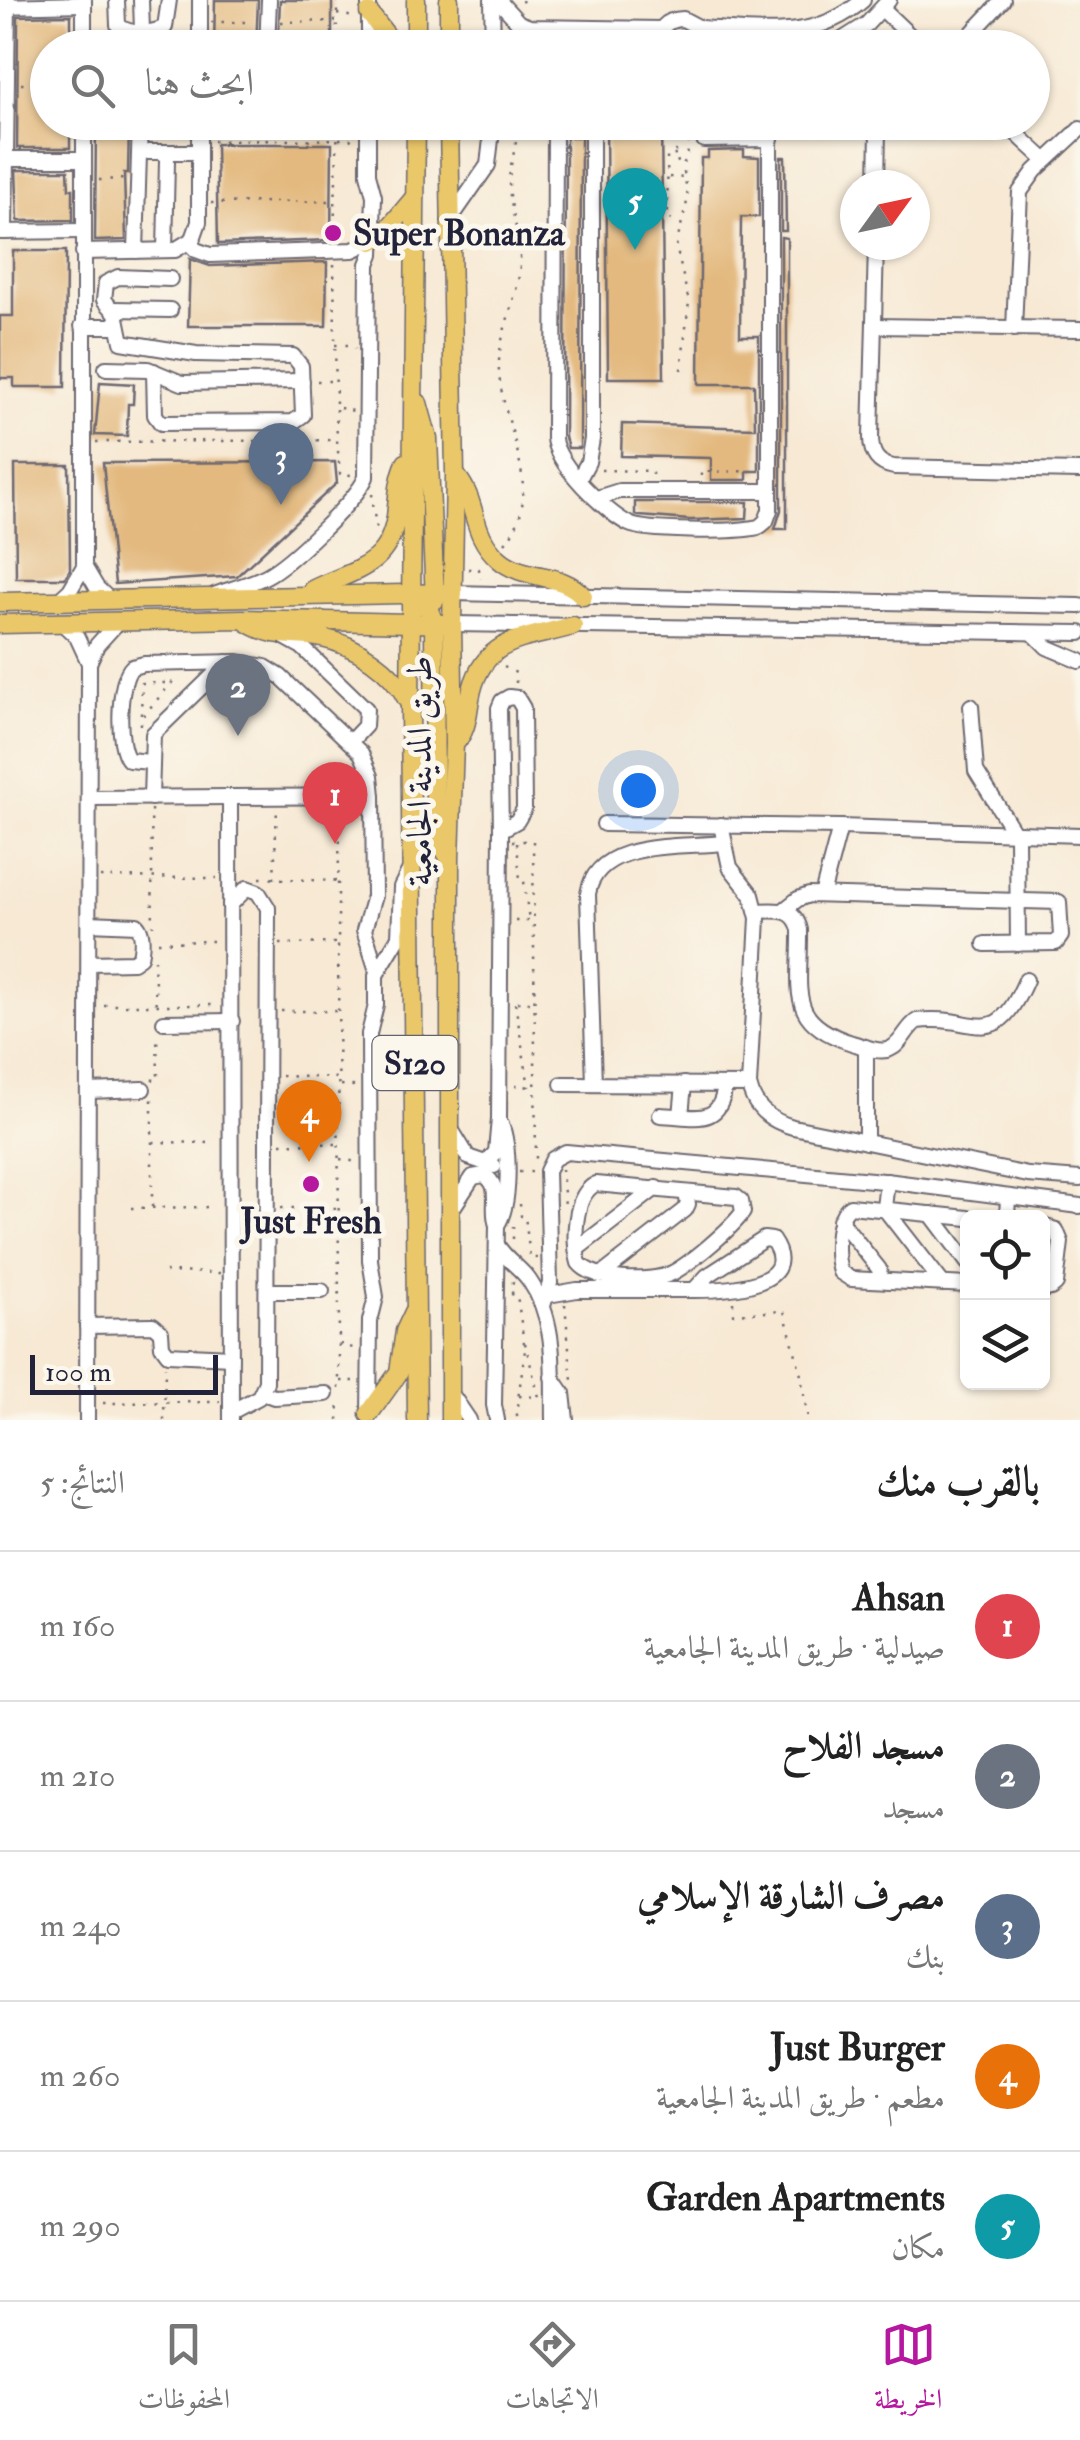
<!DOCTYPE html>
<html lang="ar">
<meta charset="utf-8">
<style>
body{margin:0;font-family:"IM FELL Double Pica",Amiri,serif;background:#f6f6f6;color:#222;direction:rtl}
.controls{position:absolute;right:30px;bottom:30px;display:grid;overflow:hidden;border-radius:15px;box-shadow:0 2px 8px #0004}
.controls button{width:90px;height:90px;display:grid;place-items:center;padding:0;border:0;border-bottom:2px solid #e0e0e0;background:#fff;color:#222;font:50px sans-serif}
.compass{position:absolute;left:840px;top:170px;width:90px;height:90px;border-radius:50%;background:#fff;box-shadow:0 2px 8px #0004;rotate:57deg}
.scale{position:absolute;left:30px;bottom:25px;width:188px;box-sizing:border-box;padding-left:10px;border:5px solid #22223b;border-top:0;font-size:28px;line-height:35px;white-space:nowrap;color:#22223b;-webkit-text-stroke:8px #fbf7ec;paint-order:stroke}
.you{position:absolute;left:638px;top:790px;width:35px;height:35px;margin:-25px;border:8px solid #fff;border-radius:50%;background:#1a73e8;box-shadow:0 0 0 15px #1a73e833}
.badge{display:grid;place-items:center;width:65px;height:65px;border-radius:50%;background:#b5179e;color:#fff;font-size:32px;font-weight:700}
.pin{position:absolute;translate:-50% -82px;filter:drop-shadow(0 2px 5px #0008)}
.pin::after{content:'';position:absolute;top:52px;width:35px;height:30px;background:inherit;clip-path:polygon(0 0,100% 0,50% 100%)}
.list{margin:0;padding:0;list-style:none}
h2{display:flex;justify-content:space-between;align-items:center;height:130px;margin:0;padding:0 40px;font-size:42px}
h2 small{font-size:32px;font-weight:400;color:#767676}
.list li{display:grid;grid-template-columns:65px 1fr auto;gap:30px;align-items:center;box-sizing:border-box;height:150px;padding:0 40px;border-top:2px solid #e0e0e0}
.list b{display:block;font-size:38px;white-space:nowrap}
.list p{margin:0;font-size:32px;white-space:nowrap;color:#767676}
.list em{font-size:32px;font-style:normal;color:#767676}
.icon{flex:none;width:55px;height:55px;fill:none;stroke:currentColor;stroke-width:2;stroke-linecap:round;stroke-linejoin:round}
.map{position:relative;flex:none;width:1080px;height:1420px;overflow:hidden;direction:ltr}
.search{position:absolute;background:#fff;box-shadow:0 2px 8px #0004;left:30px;right:30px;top:30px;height:110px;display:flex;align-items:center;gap:25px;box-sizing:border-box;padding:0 35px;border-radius:55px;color:#767676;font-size:38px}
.sheet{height:880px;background:#fff}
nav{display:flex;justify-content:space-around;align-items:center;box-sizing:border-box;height:140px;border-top:2px solid #e0e0e0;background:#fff;font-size:28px;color:#767676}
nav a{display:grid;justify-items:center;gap:5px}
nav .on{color:#b5179e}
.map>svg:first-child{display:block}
.building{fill:#e3b97f}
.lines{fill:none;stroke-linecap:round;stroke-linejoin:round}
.minor-casing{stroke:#6d6871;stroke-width:18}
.major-casing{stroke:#6d6871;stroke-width:21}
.path{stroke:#6d6871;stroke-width:2.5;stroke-dasharray:2.5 8;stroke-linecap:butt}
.minor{stroke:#fff;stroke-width:14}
.major{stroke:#eac769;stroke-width:18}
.poi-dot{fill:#b5179e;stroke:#fbf7ec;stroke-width:4}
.labels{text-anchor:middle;stroke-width:10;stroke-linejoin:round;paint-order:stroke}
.shield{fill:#fbf7ec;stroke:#636270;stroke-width:2.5}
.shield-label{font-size:32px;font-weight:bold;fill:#22223b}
.poi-label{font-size:35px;font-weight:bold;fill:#22223b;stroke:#fbf7ec;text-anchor:start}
.street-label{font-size:35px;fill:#22223b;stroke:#fbf7ec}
</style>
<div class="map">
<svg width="1080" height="1420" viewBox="0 0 1080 1420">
<rect width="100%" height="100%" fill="#fbf7ec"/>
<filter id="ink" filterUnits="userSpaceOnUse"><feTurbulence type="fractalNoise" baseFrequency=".01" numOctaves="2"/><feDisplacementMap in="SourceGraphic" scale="20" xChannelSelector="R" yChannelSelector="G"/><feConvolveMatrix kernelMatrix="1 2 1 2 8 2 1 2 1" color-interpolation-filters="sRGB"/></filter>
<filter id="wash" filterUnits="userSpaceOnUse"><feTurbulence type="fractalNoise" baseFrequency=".0048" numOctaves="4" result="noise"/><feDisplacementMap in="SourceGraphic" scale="40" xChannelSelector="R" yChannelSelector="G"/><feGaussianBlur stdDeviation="2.25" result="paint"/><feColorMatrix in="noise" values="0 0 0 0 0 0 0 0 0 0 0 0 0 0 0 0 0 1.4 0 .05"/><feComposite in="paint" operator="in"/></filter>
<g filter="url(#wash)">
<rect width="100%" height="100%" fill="#f7e9d4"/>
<g id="blocks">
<g class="building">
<path d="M215,0H258L256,48H214Z"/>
<path d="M280,0H332V48H278Z"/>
<path d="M71,15V48H48V122H70V148H17L18,16Z"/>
<path d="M96,122H129L128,173H124L126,240L95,241Z"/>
<path d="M606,122H661L664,378H608Z"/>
<path d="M566,137H581L580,448H568L565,437Z"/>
<path d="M216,144H332L331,240L218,244Z"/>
<path d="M744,150V156L759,157V217H741L740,336H759V471H747V480H711V458L621,456L622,424L755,428L754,384H699L701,158H708V151Z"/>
<path d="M781,157H785L786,231H781Z"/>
<path d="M16,170H68L69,189H73V220L18,221Z"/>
<path d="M781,237L787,238V529H775L781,510Z"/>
<path d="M13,251H66L65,387H14V378H0V316H13Z"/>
<path d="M190,259L210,266L327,262L326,326H188Z"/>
<path d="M100,382L134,384L133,404H128L127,436L95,435Z"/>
<path d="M335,462L337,483L237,576L115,584L103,463Z"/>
<path d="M15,465H69L70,569L65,578H16Z"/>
<path d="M635,502H748L747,518L690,520L640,516L635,515Z"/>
</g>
</g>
</g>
<g filter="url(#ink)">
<use href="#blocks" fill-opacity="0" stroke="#6d6871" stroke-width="2.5"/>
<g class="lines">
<defs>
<g id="minor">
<path d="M117,0L118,25C128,35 153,34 165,27L169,0"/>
<path d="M141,0L142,31"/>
<path d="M492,0L493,48"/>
<path d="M498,0L519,23L530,27L660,29"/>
<path d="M0,6L84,4"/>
<path d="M882,9L923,48"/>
<path d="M700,28C759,31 815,43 863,0"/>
<path d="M84,48V0"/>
<path d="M200,48V0"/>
<path d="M267,48L269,0"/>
<path d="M369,48V0"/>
<path d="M657,48C656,30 666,19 683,19L700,28L704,48"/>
<path d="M829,48L867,24L889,0"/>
<path d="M958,48L1003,0"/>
<path d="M555,122L554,438C555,463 606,513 629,524C645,532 733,532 753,528C761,527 760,526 766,521L770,510V122"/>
<path d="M1004,122L1045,160"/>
<path d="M704,140L771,139"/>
<path d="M148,152H199"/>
<path d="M1,159H83"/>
<path d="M877,185L878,128"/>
<path d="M449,221L488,165L493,122"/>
<path d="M0,232L83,231"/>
<path d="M5,232L8,0"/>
<path d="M189,243L196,250L210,255L353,250L372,241"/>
<path d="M876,245L871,437C871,454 877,464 894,467L1080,471"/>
<path d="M165,250L167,161"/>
<path d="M136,251L140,122"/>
<path d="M83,252L175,250L193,239L199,222V122"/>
<path d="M114,309L170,310"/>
<path d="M82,326H118"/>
<path d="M874,326L1080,329"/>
<path d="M1014,329L1020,192L1035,171L1080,129"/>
<path d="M106,368L148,369L182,383L302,381"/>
<path d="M154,371L155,415L161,423L293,422L303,415L301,366L293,356L196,354L122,342L116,313L104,300L106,283L118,277L170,279"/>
<path d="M579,479L588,462L592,439V122"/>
<path d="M597,498L619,491H770"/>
<path d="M84,566L97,588L110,600"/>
<path d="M453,593L1080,606"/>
<path d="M214,595C231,589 250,584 266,576C289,564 357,500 366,477L368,264L372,254L374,196L368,174V122"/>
<path d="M57,602L70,590L84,566V122"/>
<path d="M63,624L77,637L89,663"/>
<path d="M452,624L1080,633"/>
<path d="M1033,633L1047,647L1080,661"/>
<path d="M284,637L302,647L366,709L365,726L350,742"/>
<path d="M509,697L517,698L523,708L524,809L517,821L501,830L499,708L502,701Z"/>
<path d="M971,706L976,771L1017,837L1018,944"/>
<path d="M150,762L129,760C116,747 118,680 132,667L144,664L238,662L265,667L281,677L361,753L371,776L373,796L374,896L364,930L377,971"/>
<path d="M230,797L231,1420"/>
<path d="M89,798L373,796"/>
<path d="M151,798L153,734L227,662"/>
<path d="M604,824L840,827L1080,835"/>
<path d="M721,825L730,867L752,895L758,918L749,1085C754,1109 771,1121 793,1127L1028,1175L1080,1179"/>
<path d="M822,895L840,827"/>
<path d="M230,905L247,888L258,892L268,908L266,1382L259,1397L231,1412"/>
<path d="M784,910L798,899L809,895L1059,902L1061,936L1056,943L985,944"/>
<path d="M757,911C777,910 795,907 800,930C801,990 785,1022 852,1043C863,1046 879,1054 890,1049C902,1044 906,1028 917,1021C976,1013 994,1055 1026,980"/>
<path d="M89,963L133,962L140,957C142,947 144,933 137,925L89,923"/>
<path d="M164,1022L232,1021"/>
<path d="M866,1047V1142"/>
<path d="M562,1084L749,1085"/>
<path d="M594,1084L588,894C596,839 680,848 723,843"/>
<path d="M88,1091L143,1089"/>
<path d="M660,1115C694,1116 720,1128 725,1085"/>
<path d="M681,1116L684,1084"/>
<path d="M452,1131L468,1157L494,1166"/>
<path d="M486,1163L496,1152L499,1119L501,830"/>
<path d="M887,1181L884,1208L943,1284"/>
<path d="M596,1184L736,1197L741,1201L743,1212C731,1229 689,1265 670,1274C650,1283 593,1281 579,1263C573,1241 573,1195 596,1184Z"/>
<path d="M452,1209L473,1177L484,1175C503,1186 490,1208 497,1225L494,1405L497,1420"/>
<path d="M931,1214L968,1263"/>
<path d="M968,1218L850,1206C835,1218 835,1254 840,1272L851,1279L968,1285"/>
<path d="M1007,1218L1008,1197"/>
<path d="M840,1220L879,1269L881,1280"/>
<path d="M497,1225C511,1205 510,1147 501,1124"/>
<path d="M1042,1226L1056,1230L1061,1242L1056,1284L1051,1288L1042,1290"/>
<path d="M764,1239L772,1240C805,1288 721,1290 694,1290L707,1276Z"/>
<path d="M497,1245C506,1260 520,1267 529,1280C558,1322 552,1372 553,1420"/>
<path d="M577,1249L656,1188"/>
<path d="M600,1276L685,1210L688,1204L686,1193"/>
<path d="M267,1291H322"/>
<path d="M548,1295L577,1290H694"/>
<path d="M543,1306L550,1283L547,1171L553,1159L566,1152L894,1182L1080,1206"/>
<path d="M87,1326L153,1325L161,1332L162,1346L168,1354L231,1357"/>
<path d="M552,1377L563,1393L566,1420"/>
<path d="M263,1393L274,1397L326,1394"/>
<path d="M452,1395L469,1420"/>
<path d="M369,1416L370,1321L376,1297L370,1260L369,1034L376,1005V975L399,937L401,887L412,865"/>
<path d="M87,1420L89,663L97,645L117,623"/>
</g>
<g id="major">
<path d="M416,0V48"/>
<path d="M449,0V48"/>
<path d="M369,13L396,48"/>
<path d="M416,122L410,707L417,1420"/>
<path d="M449,122L455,475L452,624L454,744L450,858V1420"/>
<path d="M372,241L384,234L415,197"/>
<path d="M418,403L428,439L435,600"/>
<path d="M457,477C478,502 470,534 499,559C524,581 561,571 583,596"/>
<path d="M312,590C351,570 388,569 396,517C398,499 398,480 406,463"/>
<path d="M412,593L429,610L434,623L435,823L440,841L448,856"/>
<path d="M0,602L453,593"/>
<path d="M247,622C278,641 291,631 322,638C356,645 393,670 408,701"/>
<path d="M0,624L242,619L452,624"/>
<path d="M455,743C467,730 467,716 470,699C481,637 523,640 573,626"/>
<path d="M369,1414L399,1372L405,1331L414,1312"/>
</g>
</defs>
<use href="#minor" class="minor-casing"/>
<use href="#major" class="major-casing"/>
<g class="path">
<path d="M522,0L524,8"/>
<path d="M337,13V0"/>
<path d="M337,14L354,17"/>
<path d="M211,22H253"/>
<path d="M281,22L337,21"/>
<path d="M515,34L518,48"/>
<path d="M336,48L337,21"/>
<path d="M21,84H48"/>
<path d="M682,134L689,140L687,159L681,166C673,159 675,141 682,134Z"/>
<path d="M213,141L350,139L354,142"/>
<path d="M676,155L667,156L668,219L679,220"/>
<path d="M669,177L686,178"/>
<path d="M99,180L126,179"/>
<path d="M211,203L333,201"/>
<path d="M334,236L338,122"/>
<path d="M334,264L336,407L353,411"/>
<path d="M335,345H352L355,349"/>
<path d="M681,370L689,302L676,246L688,198L683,166"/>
<path d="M317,381H334"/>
<path d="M336,409L337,440"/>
<path d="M96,442L337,440L340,474L352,475"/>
<path d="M601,470L652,471V478"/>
<path d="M701,476V472L751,471V479"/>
<path d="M372,494L376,531"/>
<path d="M505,543C547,494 503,427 499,373C497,338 514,308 519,275C524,243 510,214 509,183C509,162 519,144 517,122"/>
<path d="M468,569H479L480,579"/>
<path d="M504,667L516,673V686"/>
<path d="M141,715L142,683H171"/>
<path d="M141,725V718L177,677"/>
<path d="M151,809L153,926"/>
<path d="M512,841H533L536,1163"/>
<path d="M517,843L520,880L524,881L529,921"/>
<path d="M100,877L217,878"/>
<path d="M260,878L337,881"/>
<path d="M274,879L277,808"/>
<path d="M515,921H536"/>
<path d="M158,942L215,941"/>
<path d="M280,944L337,943"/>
<path d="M154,959L156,1011"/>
<path d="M517,1002H534"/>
<path d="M515,1003L529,1087"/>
<path d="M104,1005H216"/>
<path d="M281,1011H338"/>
<path d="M281,1076L338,1078"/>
<path d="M153,1081V1077H158L157,1034"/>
<path d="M341,1085L353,1086L356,1090"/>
<path d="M515,1086L536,1087"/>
<path d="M153,1142L215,1143"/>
<path d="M281,1143L338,1144"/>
<path d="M340,1159L357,1162"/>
<path d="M562,1169L565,1206"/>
<path d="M519,1172H536"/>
<path d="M520,1204L521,1216H525L530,1258H537"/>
<path d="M152,1207V1099"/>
<path d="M131,1208L215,1207"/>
<path d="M281,1208H338"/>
<path d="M340,1220L356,1223"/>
<path d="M513,1226V1243"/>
<path d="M165,1272L220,1273"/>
<path d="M511,1294L517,1295L525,1350L516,1413L520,1420"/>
<path d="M512,1294L513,1281"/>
<path d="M733,1302L734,1314L784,1311L800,1370L808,1420"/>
<path d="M565,1304L572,1381"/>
<path d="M525,1343L539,1397"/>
<path d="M340,1344L356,1349"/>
<path d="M341,1381H358"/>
<path d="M339,1389L338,881L341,812"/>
<path d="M519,1396L536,1397"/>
<path d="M103,1403L220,1402"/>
<path d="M164,1420L165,1367"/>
<path d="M338,1420L339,1402"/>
</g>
<use href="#minor" class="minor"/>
<use href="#major" class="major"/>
</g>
</g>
<g class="poi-dot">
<circle cx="333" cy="233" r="10"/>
<circle cx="311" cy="1184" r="10"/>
</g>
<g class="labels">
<rect class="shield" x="372.5" y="1036" width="85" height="54" rx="8"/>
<g class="shield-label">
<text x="415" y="1074">S120</text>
</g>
<g class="poi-label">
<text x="353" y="245">Super Bonanza</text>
<text x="311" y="1233" text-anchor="middle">Just Fresh</text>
</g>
<g class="street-label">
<text transform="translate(419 771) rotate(-90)" y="12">طريق المدينة الجامعية</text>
</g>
</g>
</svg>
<div class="controls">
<button><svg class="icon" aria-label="locate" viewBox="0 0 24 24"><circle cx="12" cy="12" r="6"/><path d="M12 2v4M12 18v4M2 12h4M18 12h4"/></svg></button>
<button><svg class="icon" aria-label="layers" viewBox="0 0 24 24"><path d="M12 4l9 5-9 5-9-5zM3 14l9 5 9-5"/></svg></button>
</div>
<svg class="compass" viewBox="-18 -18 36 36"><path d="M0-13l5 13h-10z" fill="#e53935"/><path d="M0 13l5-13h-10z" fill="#767676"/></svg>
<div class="scale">100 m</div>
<div class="you"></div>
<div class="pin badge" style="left:335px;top:844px;background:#e0444e">1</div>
<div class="pin badge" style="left:238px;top:736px;background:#6b7280">2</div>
<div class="pin badge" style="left:281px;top:505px;background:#5c6f8a">3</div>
<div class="pin badge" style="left:309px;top:1162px;background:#e8710a">4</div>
<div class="pin badge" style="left:635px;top:250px;background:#0f9aa8">5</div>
<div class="search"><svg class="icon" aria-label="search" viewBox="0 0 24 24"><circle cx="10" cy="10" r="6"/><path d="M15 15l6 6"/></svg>ابحث هنا</div>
</div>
<section class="sheet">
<h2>بالقرب منك<small>النتائج: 5</small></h2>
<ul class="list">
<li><span class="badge" style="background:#e0444e">1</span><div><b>Ahsan</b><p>صيدلية · طريق المدينة الجامعية</p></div><em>160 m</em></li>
<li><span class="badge" style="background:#6b7280">2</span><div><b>مسجد الفلاح</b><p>مسجد</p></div><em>210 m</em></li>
<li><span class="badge" style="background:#5c6f8a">3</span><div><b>مصرف الشارقة الإسلامي</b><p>بنك</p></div><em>240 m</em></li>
<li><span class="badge" style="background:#e8710a">4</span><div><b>Just Burger</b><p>مطعم · طريق المدينة الجامعية</p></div><em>260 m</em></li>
<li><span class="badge" style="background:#0f9aa8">5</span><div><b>Garden Apartments</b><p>مكان</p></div><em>290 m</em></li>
</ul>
</section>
<nav>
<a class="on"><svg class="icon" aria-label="map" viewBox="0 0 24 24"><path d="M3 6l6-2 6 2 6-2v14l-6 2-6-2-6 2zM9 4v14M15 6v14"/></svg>الخريطة</a>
<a><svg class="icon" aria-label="directions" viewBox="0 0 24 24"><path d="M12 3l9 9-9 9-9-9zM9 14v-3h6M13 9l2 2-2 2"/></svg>الاتجاهات</a>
<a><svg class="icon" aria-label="saved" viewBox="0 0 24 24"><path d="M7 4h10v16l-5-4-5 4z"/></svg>المحفوظات</a>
</nav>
